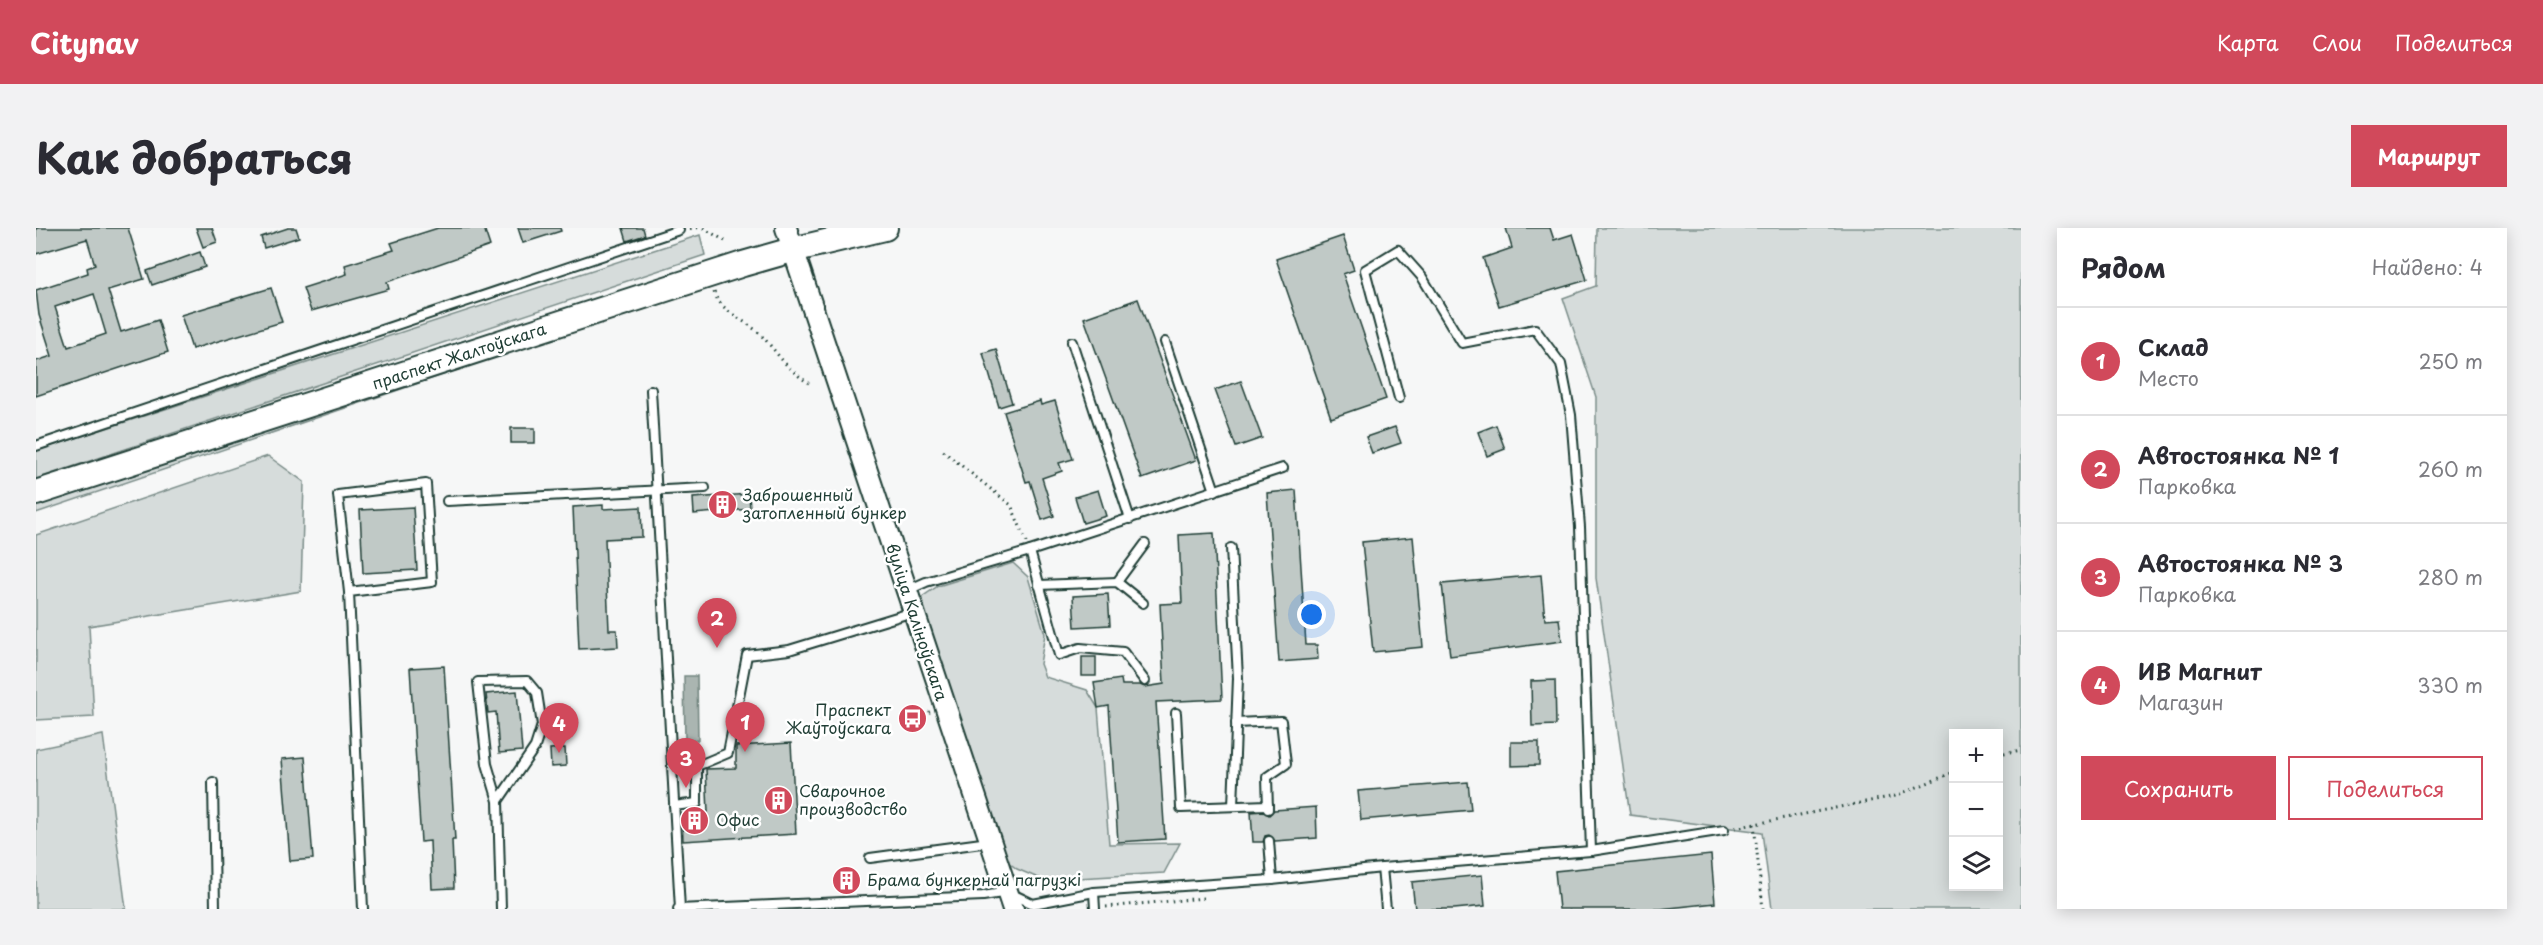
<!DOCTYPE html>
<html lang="ru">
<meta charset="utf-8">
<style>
body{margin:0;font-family:"Playpen Sans",sans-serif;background:#f2f2f3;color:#2b2b33}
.controls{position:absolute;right:18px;bottom:18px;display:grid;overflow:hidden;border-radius:0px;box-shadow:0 3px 15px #0003}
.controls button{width:54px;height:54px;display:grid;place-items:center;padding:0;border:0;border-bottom:2px solid #e1e1e2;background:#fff;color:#2b2b33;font:30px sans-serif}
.you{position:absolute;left:1276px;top:387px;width:21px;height:21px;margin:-15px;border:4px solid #fff;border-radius:50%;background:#1a73e8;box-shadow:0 0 0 9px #1a73e833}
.badge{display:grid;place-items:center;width:39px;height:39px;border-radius:50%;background:#d1495b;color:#fff;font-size:20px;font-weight:700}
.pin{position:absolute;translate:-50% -50px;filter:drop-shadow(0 2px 3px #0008)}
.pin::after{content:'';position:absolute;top:32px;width:21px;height:18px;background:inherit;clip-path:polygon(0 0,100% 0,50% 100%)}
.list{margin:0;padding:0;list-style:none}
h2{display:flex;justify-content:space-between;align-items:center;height:78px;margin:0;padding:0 24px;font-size:26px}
h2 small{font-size:20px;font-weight:400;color:#7c7c81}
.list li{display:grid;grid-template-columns:39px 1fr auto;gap:18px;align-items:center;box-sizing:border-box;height:108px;padding:0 24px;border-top:2px solid #e1e1e2}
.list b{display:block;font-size:22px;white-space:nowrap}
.list p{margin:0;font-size:20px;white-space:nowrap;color:#7c7c81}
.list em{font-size:20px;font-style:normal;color:#7c7c81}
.actions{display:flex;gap:12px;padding:18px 24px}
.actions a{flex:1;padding:14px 0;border:2px solid #d1495b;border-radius:0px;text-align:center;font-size:21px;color:#d1495b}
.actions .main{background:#d1495b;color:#fff}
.icon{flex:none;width:33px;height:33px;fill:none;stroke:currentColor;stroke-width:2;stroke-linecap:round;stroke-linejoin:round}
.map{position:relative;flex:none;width:1985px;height:681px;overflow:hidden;border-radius:0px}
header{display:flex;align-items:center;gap:36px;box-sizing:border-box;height:84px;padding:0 30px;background:#d1495b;color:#fff}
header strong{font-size:28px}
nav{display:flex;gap:33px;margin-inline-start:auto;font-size:21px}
.intro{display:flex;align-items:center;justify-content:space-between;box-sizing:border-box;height:144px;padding:0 36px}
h1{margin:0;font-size:42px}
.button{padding:15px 27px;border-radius:0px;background:#d1495b;color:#fff;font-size:21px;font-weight:700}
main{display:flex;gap:36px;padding:0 36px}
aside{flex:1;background:#fff;border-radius:0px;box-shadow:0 3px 15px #0003}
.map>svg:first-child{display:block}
.green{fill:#d6dcdb;stroke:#7a8c88;stroke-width:1.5;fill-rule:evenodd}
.water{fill:#aab5b1;stroke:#72857f;stroke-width:1.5}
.building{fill:#c0c9c6;stroke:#1f3d34;stroke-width:1.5;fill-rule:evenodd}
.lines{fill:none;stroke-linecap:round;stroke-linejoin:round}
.service-casing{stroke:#1f3d34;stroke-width:12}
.tertiary-casing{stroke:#1f3d34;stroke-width:24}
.primary-casing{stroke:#1f3d34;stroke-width:28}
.path{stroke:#1f3d34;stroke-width:3;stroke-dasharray:1.5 4.5;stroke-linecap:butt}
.service{stroke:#fff;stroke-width:8}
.tertiary{stroke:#fff;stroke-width:20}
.primary{stroke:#fff;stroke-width:24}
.labels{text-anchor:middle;stroke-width:5;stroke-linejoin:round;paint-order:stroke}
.street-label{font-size:16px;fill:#1f3d34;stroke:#fff}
.poi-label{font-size:16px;fill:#1f3d34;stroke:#fff;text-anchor:start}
</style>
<header>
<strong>Citynav</strong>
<nav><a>Карта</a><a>Слои</a><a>Поделиться</a></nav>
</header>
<div class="intro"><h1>Как добраться</h1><a class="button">Маршрут</a></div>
<main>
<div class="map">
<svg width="1985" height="681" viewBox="0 0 1985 681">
<rect width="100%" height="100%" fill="#f6f7f7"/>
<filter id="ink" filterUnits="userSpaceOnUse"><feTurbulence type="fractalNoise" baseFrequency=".0167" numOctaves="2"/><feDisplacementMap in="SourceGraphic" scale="12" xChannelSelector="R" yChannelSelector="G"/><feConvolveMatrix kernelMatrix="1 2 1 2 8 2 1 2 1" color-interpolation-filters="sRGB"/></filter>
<g filter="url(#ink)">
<g class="green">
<path d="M1561,0H1985V681H1736L1726,604L1594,587L1560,350V169L1527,70L1560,58ZM1918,506H1962V658H1918Z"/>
<path d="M664,7L669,27L0,251V223Z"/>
<path d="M431,132L433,138L0,285V277Z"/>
<path d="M232,228L268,254L265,363L53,398L58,489L0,492V307Z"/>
<path d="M977,335L992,349L1009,406L1004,436L1009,449L1051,462L1062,480L1073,616L1144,615L1128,645L1007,652L981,641L972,634L965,622L884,380L886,369L902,358Z"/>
<path d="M67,507L90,681H0V521Z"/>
</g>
<path class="water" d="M648,448H661L662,512L649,513Z"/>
<g class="building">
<path d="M0,0H92L108,51L72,62L85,104L122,92L132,124L0,168V133L16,128L3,87L0,62L52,45L51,40L59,37L51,11L0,26ZM58,66L70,106L32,119L19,79Z"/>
<path d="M160,0H176L181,14L167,19Z"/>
<path d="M252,0H260L263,9L228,20L225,9Z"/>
<path d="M402,0H448L454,18L351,54L353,61L275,83L267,60L311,46L309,37L358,22L355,15Z"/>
<path d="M482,0H524L525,3L487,15Z"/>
<path d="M587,0H607L609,7L591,13Z"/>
<path d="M1470,0H1514L1518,12L1537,6L1551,52L1463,78L1447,30L1476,20Z"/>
<path d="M1307,8L1318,42L1307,46L1350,171L1295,190L1240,31Z"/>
<path d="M164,24L169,39L116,57L111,43Z"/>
<path d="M235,60L246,94L156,121L145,87Z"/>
<path d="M1102,71L1160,232L1106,251L1048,90Z"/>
<path d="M960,121L976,175L963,179L947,125Z"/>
<path d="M1205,153L1226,210L1200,219L1179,162Z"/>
<path d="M1004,173L1005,177L1019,173L1037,231L1023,235L1026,243L1006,250L1018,288L1006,292L994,253L990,254L968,184Z"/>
<path d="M1460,197L1469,221L1451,228L1442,204Z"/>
<path d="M1359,199L1365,215L1336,225L1330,209Z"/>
<rect x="475" y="200" width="24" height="15"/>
<path d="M1062,262L1070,288L1047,295L1039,269Z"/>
<path d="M1260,262L1270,417H1281L1282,431L1243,434L1231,265Z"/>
<path d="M713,266L714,281L658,286L657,270Z"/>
<path d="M567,277V281L605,279L606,309L569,311L573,402H581L582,419L543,421L537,279Z"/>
<path d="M377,279L381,342L327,345L324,282Z"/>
<path d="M1178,305L1186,471L1120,474L1129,611L1082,614L1073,478L1062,480L1058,455L1085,451L1086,457H1104L1109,459L1128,456L1124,376L1146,375L1143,307Z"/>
<path d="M1377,309L1387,419L1337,424L1326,314Z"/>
<path d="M1505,347L1509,392L1523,391L1526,413L1414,428L1406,356Z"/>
<path d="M1072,366L1074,397L1039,399L1037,368Z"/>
<rect x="1046" y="429" width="14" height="19"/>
<path d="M408,438L419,612H416L418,660L396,661L394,613L385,614L374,440Z"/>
<path d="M1519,452L1520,497L1496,498L1495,453Z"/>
<path d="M481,463L486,523L463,525L460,484L452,485L450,466Z"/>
<path d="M1475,514H1503V537L1475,538Z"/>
<path d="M755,515L760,606L647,613L646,586L672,584L670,541L700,540V518Z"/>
<path d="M529,520L530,538L515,539L514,521Z"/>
<path d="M269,529L277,631L254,633L246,531Z"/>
<path d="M1432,554L1435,582L1325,592L1322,563Z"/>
<path d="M1280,579L1281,610L1239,613L1233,607L1229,608L1227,614H1217L1215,584L1227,583L1233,587L1238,582Z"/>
<path d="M1675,627L1679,675L1624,681H1523L1519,643Z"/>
<path d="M1446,647L1449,678L1418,681H1379L1376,654Z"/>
</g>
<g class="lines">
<defs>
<g id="service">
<path d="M1036,114L1094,291"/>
<path d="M1129,114L1179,263"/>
<path d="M615,162L644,681"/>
<path d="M1363,170L1329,42L1362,22L1386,49L1426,115L1499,101L1525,136L1535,187L1544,299L1555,623"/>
<path d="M0,218L643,2"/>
<path d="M411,273L669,260"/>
<path d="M1195,320L1202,450L1197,578"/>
<path d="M994,323L1023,427L1044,420L1087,424L1109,453"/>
<path d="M1081,354L1109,316"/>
<path d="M1003,357L1081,354L1107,375"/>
<path d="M872,362L890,354L994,323L1247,240"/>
<path d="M313,364L396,354L390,256L302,267L313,364L327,681"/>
<path d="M1140,485L1145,580L1232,577"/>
<path d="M1200,495L1245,493L1250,536L1231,549L1232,581"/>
<path d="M177,554L179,681"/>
<path d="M462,573L451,536L442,454L491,453L501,465L506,497L499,519L462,573L465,681"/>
<path d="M638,578L661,575V538L692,525L711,427L753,422L877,384"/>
<path d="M1233,613L1236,652"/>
<path d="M834,630L953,614"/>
<path d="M1346,640L1350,681"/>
<path d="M1058,664L1059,681"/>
<path d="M642,681L947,668L972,664L997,676L1058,664L1236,652L1346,640L1555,623L1688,602"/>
</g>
<path id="tertiary" d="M750,0L977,681"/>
<path id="primary" d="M0,265L707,36L756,22L849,0"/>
</defs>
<use href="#service" class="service-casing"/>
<use href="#tertiary" class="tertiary-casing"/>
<use href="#primary" class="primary-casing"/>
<g class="path">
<path d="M667,0L691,14"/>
<path d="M654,1L662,0"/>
<path d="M678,64C685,84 708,91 723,105C742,124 747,139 773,155"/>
<path d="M907,223L975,277L991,315"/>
<path d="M876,491L894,484"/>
<path d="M1962,526L1985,522"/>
<path d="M1718,596L1727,681"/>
<path d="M1699,600L1859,568L1918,544"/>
<path d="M1070,679L1168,670"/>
</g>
<use href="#service" class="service"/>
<use href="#tertiary" class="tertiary"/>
<use href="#primary" class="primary"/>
</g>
</g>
<defs>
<symbol id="building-disc" viewBox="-11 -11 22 22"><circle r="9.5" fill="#d1495b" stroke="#fff"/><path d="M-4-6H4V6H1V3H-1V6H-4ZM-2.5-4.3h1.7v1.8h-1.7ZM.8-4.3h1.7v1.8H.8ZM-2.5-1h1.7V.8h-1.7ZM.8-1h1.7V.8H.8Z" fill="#fff"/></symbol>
<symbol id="bus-disc" viewBox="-11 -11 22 22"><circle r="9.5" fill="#d1495b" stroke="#fff"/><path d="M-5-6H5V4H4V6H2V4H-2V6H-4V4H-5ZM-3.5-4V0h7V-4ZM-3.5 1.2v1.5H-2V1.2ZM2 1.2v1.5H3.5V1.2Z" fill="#fff"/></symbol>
</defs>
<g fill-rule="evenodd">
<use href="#building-disc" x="670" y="260" width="33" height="33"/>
<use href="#bus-disc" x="860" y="474" width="33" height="33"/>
<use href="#building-disc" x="726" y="556" width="33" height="33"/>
<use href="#building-disc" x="642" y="576" width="33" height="33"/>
<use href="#building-disc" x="794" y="636" width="33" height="33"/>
</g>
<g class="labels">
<g class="street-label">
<text transform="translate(423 128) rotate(-18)" y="6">праспект Жалтоўскага</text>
<text transform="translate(881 394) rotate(72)" y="6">вуліца Каліноўскага</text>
</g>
<g class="poi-label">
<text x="707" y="273">Заброшенный<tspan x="707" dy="18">затопленный бункер</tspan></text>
<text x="855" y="488" text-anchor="end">Праспект<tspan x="855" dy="18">Жаўтоўскага</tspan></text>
<text x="763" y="569">Сварочное<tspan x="763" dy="18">производство</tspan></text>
<text x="680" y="598">Офис</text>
<text x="831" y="658">Брама бункернай пагрузкі</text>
</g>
</g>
</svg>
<div class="controls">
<button>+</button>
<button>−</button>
<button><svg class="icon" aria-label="layers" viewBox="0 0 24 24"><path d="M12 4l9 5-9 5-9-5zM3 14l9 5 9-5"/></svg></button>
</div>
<div class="you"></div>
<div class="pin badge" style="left:709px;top:524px">1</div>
<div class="pin badge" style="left:681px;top:420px">2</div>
<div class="pin badge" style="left:650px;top:560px">3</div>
<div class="pin badge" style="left:523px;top:525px">4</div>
</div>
<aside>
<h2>Рядом<small>Найдено: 4</small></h2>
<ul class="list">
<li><span class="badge">1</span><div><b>Склад</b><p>Место</p></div><em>250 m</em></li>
<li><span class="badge">2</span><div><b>Автостоянка № 1</b><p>Парковка</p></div><em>260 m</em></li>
<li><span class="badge">3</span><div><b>Автостоянка № 3</b><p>Парковка</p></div><em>280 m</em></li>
<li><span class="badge">4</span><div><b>ИВ Магнит</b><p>Магазин</p></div><em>330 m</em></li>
</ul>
<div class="actions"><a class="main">Сохранить</a><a>Поделиться</a></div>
</aside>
</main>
